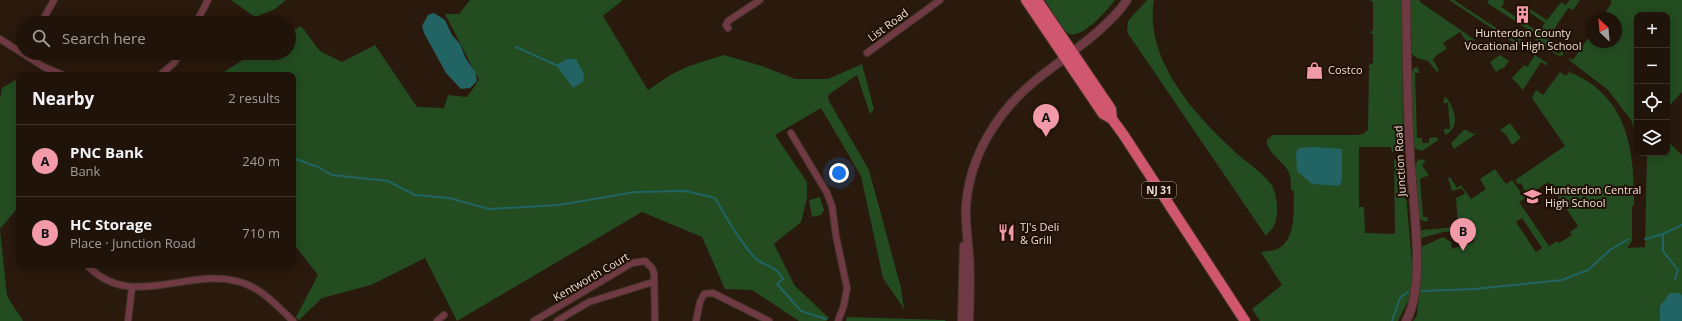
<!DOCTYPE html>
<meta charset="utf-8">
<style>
body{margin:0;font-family:"Open Sans",sans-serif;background:#281c13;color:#f1f3f6}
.controls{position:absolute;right:12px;top:12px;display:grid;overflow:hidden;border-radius:8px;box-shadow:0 2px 10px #0003}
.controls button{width:36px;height:36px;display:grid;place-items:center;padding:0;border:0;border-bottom:1px solid #3d322b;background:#20130a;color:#f1f3f6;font:20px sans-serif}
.compass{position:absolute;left:1586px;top:12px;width:36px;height:36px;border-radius:50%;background:#20130a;box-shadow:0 2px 10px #0003;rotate:334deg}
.you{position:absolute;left:839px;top:173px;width:14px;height:14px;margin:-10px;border:3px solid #fff;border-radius:50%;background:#1a73e8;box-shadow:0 0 0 6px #1a73e833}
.badge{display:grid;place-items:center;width:26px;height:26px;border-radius:50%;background:#f39aa9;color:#111;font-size:13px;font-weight:700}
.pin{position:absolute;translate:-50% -33px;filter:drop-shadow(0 1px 2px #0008)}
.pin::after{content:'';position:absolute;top:21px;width:14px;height:12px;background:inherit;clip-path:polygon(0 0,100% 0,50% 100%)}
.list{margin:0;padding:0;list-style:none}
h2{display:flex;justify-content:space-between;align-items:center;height:52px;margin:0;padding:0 16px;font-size:17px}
h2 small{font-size:13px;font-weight:400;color:#a29e9c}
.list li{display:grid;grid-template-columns:26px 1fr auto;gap:12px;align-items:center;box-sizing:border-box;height:72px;padding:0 16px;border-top:1px solid #3d322b}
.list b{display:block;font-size:15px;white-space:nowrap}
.list p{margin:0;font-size:13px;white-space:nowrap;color:#a29e9c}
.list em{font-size:13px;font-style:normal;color:#a29e9c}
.icon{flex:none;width:22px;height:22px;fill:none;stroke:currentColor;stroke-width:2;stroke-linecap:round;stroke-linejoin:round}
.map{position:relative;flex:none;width:1682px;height:321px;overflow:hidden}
.search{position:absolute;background:#20130a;box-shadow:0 2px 10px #0003;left:16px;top:16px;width:280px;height:44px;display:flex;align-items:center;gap:10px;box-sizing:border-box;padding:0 14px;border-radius:22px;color:#a29e9c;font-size:15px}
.panel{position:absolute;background:#20130a;box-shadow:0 2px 10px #0003;left:16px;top:72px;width:280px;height:196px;border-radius:8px}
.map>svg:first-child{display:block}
.green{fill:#234c20;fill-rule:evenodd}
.water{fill:#226464}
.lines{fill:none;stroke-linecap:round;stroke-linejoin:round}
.stream{stroke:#226464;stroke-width:2}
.minor-casing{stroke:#453529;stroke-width:8}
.tertiary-casing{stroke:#453529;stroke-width:10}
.trunk-casing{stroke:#453529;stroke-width:12}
.minor{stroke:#703a44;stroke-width:6}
.tertiary{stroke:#703a44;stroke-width:8}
.trunk{stroke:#d15670;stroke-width:10}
.labels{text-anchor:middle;stroke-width:4;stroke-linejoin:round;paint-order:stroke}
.shield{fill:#200f05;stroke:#aea198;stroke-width:1}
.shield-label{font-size:10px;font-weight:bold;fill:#ebdfd7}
.street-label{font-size:11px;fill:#ebdfd7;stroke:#200f05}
.poi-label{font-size:11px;fill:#ebdfd7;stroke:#200f05;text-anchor:start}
</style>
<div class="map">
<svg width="1682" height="321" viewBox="0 0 1682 321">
<rect width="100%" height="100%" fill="#2a190d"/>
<g class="green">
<path d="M231,0H286L275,9L255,17Z"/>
<path d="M470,0H623L603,16L648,90L672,74L689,66L724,55L762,66L795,79H828L862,64L874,109L870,114L857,75L828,95L829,101L869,170L901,288L904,309L883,278L861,176L821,108L775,135L807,182V199L801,222L774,244L795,286L829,318L826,321H799L752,290L725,289L702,237L642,212L457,321L425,258L371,285L322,298L299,320L296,317L318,275L293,243V75H219L254,53H289V33L301,26L320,51L342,62L375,45L417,107L444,108L448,95L467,97L479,80L445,14H459Z"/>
<path d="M1045,0H1115C1108,9 1079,44 1066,32C1059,24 1051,9 1045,0Z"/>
<path d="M1147,0H1154C1144,57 1192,112 1231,148C1243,160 1260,170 1270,183C1278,192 1279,216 1274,226C1272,230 1268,233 1266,236L1127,32L1128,21Z"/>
<path d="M1369,0H1402L1403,148L1399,152H1392L1391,147H1359V207H1364L1365,233L1395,234L1394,159L1403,161L1413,274L1410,297L1398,321H1260L1252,309L1282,285L1261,252C1267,251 1275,251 1279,248C1297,238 1293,208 1294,191L1291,190C1291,183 1291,177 1288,171C1283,161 1265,151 1267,140L1273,135H1355L1363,134L1368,130L1369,65L1373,63V34L1369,32L1373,31V2Z"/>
<path d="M1410,0H1420V2L1475,40L1468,44L1460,32L1443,43L1447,49L1437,55L1433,60L1439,70L1437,72L1428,61L1417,58L1412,54Z"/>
<path d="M1449,0H1454L1516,41L1520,37L1522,41L1516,49H1514V43Z"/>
<path d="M1489,0H1503L1504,3L1501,7L1539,32L1545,23L1526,10L1527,7L1547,20L1561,2L1566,5L1569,0H1580L1573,10L1568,8L1547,40L1552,43L1549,48L1559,54L1561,51L1563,52V55L1559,56L1535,40L1537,35L1487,3Z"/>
<path d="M1609,0H1682V92L1667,108V15H1637V137L1631,120L1608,90L1569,60V58L1573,60L1592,32V42H1616V18H1602L1612,2Z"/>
<path d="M1500,55L1509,61L1503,69L1502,68L1496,72L1490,62Z"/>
<path d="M1535,55L1547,63L1548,66L1541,62L1523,90L1512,78L1524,65L1527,67Z"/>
<path d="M1418,67L1419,73H1415L1417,138H1422V143H1429V138L1437,137L1438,140L1422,151L1416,149L1413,143L1411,74L1414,68Z"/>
<path d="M1560,72L1566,76L1569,72C1628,95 1635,151 1634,207L1632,206V241L1627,248L1645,247L1647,153H1667V141L1682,155V321H1413L1417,315L1421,273V247L1443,237L1451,242L1452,249L1474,242L1468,229L1463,231L1443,232L1422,238L1419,237L1418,231L1422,230L1458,227L1456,198L1465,194L1462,188L1452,191L1448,178L1450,177L1457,188L1461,185L1471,199L1486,189L1480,179L1495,169L1506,184L1512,180L1525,198L1519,202L1549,246L1557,241L1559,243L1572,235L1570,232L1578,226L1548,182L1527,196L1521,183L1518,184L1515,180L1565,146L1532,98L1536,90L1543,95ZM1522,218L1542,248L1536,252L1516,222Z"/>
<path d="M19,78V206L0,229L7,296L23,321H0V99L2,88Z"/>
<path d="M1445,96C1454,107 1462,127 1445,135L1444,129H1450L1448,103H1443Z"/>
<path d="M1510,123L1521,138L1512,145L1507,136L1500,130Z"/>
<path d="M1464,130H1466L1474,134L1479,132L1454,149L1451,143Z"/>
<path d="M1421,159L1426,161L1422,165L1429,175L1420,179L1423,217H1428L1427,222L1421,220L1419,216L1415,167L1417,161Z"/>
<path d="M820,197L824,210L821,215L812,217L809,200Z"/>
<path d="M847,317L945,320V321H846Z"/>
</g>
<g class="water">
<path d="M434,13L445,20L452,35L460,44L466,59L475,71L477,81L470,88L461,89L446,73L424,33L422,26L428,15Z"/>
<path d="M567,59H576L584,74L583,82L573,88L556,65Z"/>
<path d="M1315,147L1342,149V178L1340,186L1312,184L1297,171L1296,152L1299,148Z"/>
<path d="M1670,293H1680L1682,296V321H1660V306Z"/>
</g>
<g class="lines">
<g class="stream">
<path d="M516,47L556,65"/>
<path d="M293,158L318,167L332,175L388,181L415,195L449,198L489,209L559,205L635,192L686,191L715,198C727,219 739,240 755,258C765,268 773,262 783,279L777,284L801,311L826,319"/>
<path d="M1663,234V251L1678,270L1675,279"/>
<path d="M1645,239L1663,234L1682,225"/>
<path d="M1422,291L1474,289L1562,280L1588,270L1610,250L1629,239"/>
<path d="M1392,321L1400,298L1408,292"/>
</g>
<defs>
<g id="minor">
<path d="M41,23L54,0"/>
<path d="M196,23L208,0"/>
<path d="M728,28L726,25L728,21L760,0"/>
<path d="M0,39L44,67L63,75"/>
<path d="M867,53L940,0"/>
<path d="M160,75L174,63L180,53"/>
<path d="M791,133L827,193L832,206L836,236L847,288L844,305L838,321"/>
<path d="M87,265C129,311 187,268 236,281C260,286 276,305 293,321"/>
<path d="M128,321L132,287"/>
<path d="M437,321L444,315"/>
<path d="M534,321L632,263L645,261L652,268L654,273L655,321"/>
<path d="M557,321L589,302L653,282"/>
<path d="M696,321L700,302L704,294L713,293L769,321"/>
</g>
<g id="tertiary">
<path d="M962,321L964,246"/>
<path d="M969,321C969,300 971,279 969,257C968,240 965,223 966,206C970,155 997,112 1036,80C1063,58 1108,29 1127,0"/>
<path d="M1406,321C1427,284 1412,199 1410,155C1407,104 1407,52 1406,0"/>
</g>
<g id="trunk">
<path d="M1026,0L1103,114L1112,119L1123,134L1245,321"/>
<path d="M1037,0L1111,109L1112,119"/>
</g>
</defs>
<use href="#minor" class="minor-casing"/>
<use href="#tertiary" class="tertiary-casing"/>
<use href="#trunk" class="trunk-casing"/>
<use href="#minor" class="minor"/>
<use href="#tertiary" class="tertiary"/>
<use href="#trunk" class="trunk"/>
</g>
<defs>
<symbol id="building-bare" viewBox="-9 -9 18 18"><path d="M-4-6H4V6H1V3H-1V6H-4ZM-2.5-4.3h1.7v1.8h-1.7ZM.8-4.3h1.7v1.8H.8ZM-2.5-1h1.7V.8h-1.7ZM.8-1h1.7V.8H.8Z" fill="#f39aa9" stroke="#200f05" stroke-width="2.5" paint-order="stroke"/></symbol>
<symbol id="shop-bare" viewBox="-9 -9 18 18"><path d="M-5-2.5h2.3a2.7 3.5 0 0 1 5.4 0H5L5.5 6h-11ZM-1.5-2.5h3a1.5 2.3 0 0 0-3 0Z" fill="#f39aa9" stroke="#200f05" stroke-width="2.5" paint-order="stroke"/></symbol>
<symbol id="school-bare" viewBox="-9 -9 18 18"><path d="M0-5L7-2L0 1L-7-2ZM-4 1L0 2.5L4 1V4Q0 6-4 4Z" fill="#f39aa9" stroke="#200f05" stroke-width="2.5" paint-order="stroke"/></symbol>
<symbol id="restaurant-bare" viewBox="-9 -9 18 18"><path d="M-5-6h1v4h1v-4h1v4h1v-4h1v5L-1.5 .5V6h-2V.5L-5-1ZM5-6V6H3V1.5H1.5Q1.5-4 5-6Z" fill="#f39aa9" stroke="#200f05" stroke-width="2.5" paint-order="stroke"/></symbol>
</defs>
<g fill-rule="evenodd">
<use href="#building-bare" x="1510" y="2" width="25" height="25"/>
<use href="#shop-bare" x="1302" y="58" width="25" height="25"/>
<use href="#school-bare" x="1520" y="184" width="25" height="25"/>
<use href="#restaurant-bare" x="994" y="220" width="25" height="25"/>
</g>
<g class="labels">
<rect class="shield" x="1142" y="182" width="34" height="16" rx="3"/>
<g class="shield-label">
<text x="1159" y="194">NJ 31</text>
</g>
<g class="street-label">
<text transform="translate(888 25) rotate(-36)" y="4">List Road</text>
<text transform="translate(1400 161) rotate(-93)" y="4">Junction Road</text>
<text transform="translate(591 277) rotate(-30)" y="4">Kentworth Court</text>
</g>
<g class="poi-label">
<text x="1523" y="37" text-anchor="middle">Hunterdon County<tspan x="1523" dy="13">Vocational High School</tspan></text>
<text x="1328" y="74">Costco</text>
<text x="1545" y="194">Hunterdon Central<tspan x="1545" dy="13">High School</tspan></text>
<text x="1020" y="231">TJ's Deli<tspan x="1020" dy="13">&amp; Grill</tspan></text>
</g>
</g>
</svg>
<div class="controls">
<button>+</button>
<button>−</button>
<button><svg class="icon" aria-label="locate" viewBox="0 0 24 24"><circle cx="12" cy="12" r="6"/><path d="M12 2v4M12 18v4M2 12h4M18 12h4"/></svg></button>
<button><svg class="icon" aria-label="layers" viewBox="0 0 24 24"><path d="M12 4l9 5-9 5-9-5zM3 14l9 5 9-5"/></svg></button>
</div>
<svg class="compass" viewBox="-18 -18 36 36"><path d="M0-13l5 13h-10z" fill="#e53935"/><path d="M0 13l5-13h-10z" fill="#a29e9c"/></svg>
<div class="you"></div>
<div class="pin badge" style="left:1046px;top:137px">A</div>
<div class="pin badge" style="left:1463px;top:251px">B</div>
<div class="search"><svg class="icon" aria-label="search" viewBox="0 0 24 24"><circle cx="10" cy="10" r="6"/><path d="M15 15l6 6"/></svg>Search here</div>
<section class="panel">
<h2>Nearby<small>2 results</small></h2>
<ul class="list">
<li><span class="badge">A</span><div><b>PNC Bank</b><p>Bank</p></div><em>240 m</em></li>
<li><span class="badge">B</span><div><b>HC Storage</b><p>Place · Junction Road</p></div><em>710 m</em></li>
</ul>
</section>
</div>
